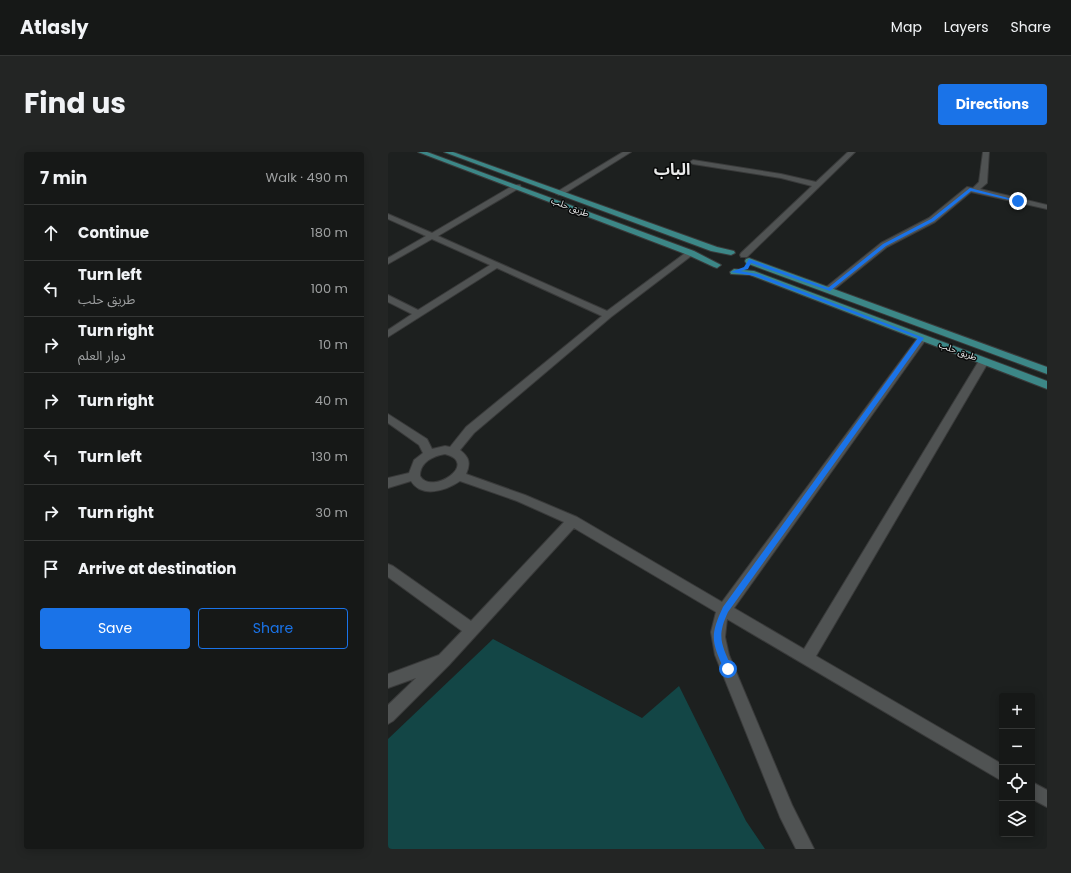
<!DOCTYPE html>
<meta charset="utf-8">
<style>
body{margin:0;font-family:Poppins,"Noto Sans Arabic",sans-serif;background:#232524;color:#f1f3f6}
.controls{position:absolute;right:12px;bottom:12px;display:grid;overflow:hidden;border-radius:4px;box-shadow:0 2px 10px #0003}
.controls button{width:36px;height:36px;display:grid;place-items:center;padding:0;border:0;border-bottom:1px solid #353736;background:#161817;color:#f1f3f6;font:20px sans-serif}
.stop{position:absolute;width:12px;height:12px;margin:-9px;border:3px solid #1a73e8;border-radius:50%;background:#fff}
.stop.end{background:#1a73e8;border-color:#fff;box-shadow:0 1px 4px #0008}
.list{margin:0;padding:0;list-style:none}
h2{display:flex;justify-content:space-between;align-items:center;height:52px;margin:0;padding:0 16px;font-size:17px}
h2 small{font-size:13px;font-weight:400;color:#9ea0a1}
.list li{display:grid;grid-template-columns:26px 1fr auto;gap:12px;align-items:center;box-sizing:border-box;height:56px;padding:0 16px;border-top:1px solid #353736}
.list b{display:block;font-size:15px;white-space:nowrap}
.list p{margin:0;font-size:13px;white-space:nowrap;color:#9ea0a1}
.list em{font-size:13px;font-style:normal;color:#9ea0a1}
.actions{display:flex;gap:8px;padding:12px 16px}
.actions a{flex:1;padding:9px 0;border:1px solid #1a73e8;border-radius:4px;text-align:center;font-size:14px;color:#1a73e8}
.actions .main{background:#1a73e8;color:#fff}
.icon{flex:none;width:22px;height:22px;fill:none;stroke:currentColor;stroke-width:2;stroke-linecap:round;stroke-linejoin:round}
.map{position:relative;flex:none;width:659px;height:697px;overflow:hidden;border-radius:4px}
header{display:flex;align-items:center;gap:24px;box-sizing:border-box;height:56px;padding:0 20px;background:#161817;border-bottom:1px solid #353736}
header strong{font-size:19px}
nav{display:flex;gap:22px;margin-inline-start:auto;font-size:14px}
.intro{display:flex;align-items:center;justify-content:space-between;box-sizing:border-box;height:96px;padding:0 24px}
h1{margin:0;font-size:28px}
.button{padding:10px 18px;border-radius:4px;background:#1a73e8;color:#fff;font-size:14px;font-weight:700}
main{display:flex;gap:24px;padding:0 24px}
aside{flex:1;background:#161817;border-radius:4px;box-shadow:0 2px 10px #0003}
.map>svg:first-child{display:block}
.green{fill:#134646}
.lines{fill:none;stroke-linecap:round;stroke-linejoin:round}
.minor-casing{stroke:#393a3a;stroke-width:2}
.major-casing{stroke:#393a3a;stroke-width:2}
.minor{fill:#505353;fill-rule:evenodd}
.major{fill:#3c8787;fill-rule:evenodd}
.route{fill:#1a73e8}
.labels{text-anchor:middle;stroke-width:3;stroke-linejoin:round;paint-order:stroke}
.far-street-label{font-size:9px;fill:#e9eaea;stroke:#080909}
.far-town-label{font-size:16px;font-weight:bold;fill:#e9eaea;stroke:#080909}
</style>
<header>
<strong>Atlasly</strong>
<nav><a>Map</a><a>Layers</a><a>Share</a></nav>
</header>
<div class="intro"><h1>Find us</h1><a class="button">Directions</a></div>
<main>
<aside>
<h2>7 min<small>Walk · 490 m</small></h2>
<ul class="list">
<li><svg class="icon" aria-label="ahead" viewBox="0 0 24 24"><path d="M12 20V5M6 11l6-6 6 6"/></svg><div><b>Continue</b></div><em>180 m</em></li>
<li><svg class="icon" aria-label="left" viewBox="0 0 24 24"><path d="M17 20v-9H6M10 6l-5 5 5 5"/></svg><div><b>Turn left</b><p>طريق حلب</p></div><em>100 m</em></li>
<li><svg class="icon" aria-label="right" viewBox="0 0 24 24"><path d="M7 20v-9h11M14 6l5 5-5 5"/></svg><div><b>Turn right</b><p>دوار العلم</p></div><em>10 m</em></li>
<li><svg class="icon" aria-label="right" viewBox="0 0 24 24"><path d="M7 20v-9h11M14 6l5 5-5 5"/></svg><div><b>Turn right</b></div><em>40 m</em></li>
<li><svg class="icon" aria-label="left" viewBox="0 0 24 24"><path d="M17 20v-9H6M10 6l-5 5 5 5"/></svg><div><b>Turn left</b></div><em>130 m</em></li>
<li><svg class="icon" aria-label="right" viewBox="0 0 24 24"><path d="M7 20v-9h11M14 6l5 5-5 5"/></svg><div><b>Turn right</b></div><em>30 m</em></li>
<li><svg class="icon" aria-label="arrive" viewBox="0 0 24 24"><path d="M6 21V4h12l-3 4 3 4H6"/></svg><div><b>Arrive at destination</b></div></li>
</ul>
<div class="actions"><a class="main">Save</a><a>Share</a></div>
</aside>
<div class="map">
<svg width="659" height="697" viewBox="0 0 659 697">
<rect width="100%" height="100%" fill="#1d201f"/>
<path class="green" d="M105,487L254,566L291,534L358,669L377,697H0V587Z"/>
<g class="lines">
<defs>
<g id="minor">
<path d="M235,0H243L174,43H171L167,41Z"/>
<path d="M460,0H467L359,105H353L352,103L353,101L424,34L393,26L305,12L302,10L305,8L393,22L428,30Z"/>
<path d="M595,0H601L599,31L592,37L659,53V57L583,40L547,70L499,95L443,140H437L436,138L437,136L493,91L541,66L579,35L585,36L591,30Z"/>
<path d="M126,33H132L133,35L50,84L219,159L300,99H303L307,101L223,165L86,281L72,298C81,305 83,311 78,322L137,343L189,365L334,450L531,184H537L539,186L346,456L416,497L592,207H600L601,209L428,504L614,612V629L339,467L337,485L341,503L404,653L426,697H408L392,665L327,503L323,480L328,460L186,376L61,513L5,569L0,572V553L28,526L0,536V522L51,503L74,479L0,425V412L5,414L83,469L176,370L129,349L72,329C59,338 34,347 23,329L0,336V326L21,321L26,308L35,301L31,293L0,271V262L39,287L44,297L57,294L62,295L78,275L214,164L109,116L0,185V178L24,162L0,150V143L30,158L102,113L44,87L0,112V106L38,84L0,67V62L44,81ZM57,302C92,311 44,344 32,324C32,310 45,304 57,302Z"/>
<path d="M644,630L659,638V655L644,647Z"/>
</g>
<g id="major">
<path d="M30,0H39L306,99L333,113L329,116L326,115L300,103Z"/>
<path d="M56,0H65L329,95L346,99L347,101L343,103L323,99Z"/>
<path d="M361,106L659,215V222L358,111L357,109L358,107Z"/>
<path d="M346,117L366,119L659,229V237L362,123L343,122L342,120Z"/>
</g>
</defs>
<use href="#minor" class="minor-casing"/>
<use href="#major" class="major-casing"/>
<use href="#minor" class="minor"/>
<use href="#major" class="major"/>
</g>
<path class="route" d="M582,36L632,49L630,50L583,39L546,69L498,94L442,139L363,111L360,117L352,119L370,122L536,186L340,460C328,486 334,492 344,517L342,520H337C324,490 321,485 335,455L530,186L367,124L343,120L356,115L361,107L440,136L495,92L543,67Z"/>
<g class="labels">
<g class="far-street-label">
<text transform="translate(182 55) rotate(21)" y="3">طريق حلب</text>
<text transform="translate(570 199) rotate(20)" y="3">طريق حلب</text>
</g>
<g class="far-town-label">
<text x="284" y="23">الباب</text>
</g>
</g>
</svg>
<div class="controls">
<button>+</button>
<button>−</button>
<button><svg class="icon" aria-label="locate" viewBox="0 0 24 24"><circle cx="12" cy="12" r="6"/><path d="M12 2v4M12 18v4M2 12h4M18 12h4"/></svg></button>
<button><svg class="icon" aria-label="layers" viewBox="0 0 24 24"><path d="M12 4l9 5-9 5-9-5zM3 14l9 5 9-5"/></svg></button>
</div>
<div class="stop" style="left:340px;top:517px"></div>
<div class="stop end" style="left:630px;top:49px"></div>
</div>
</main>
